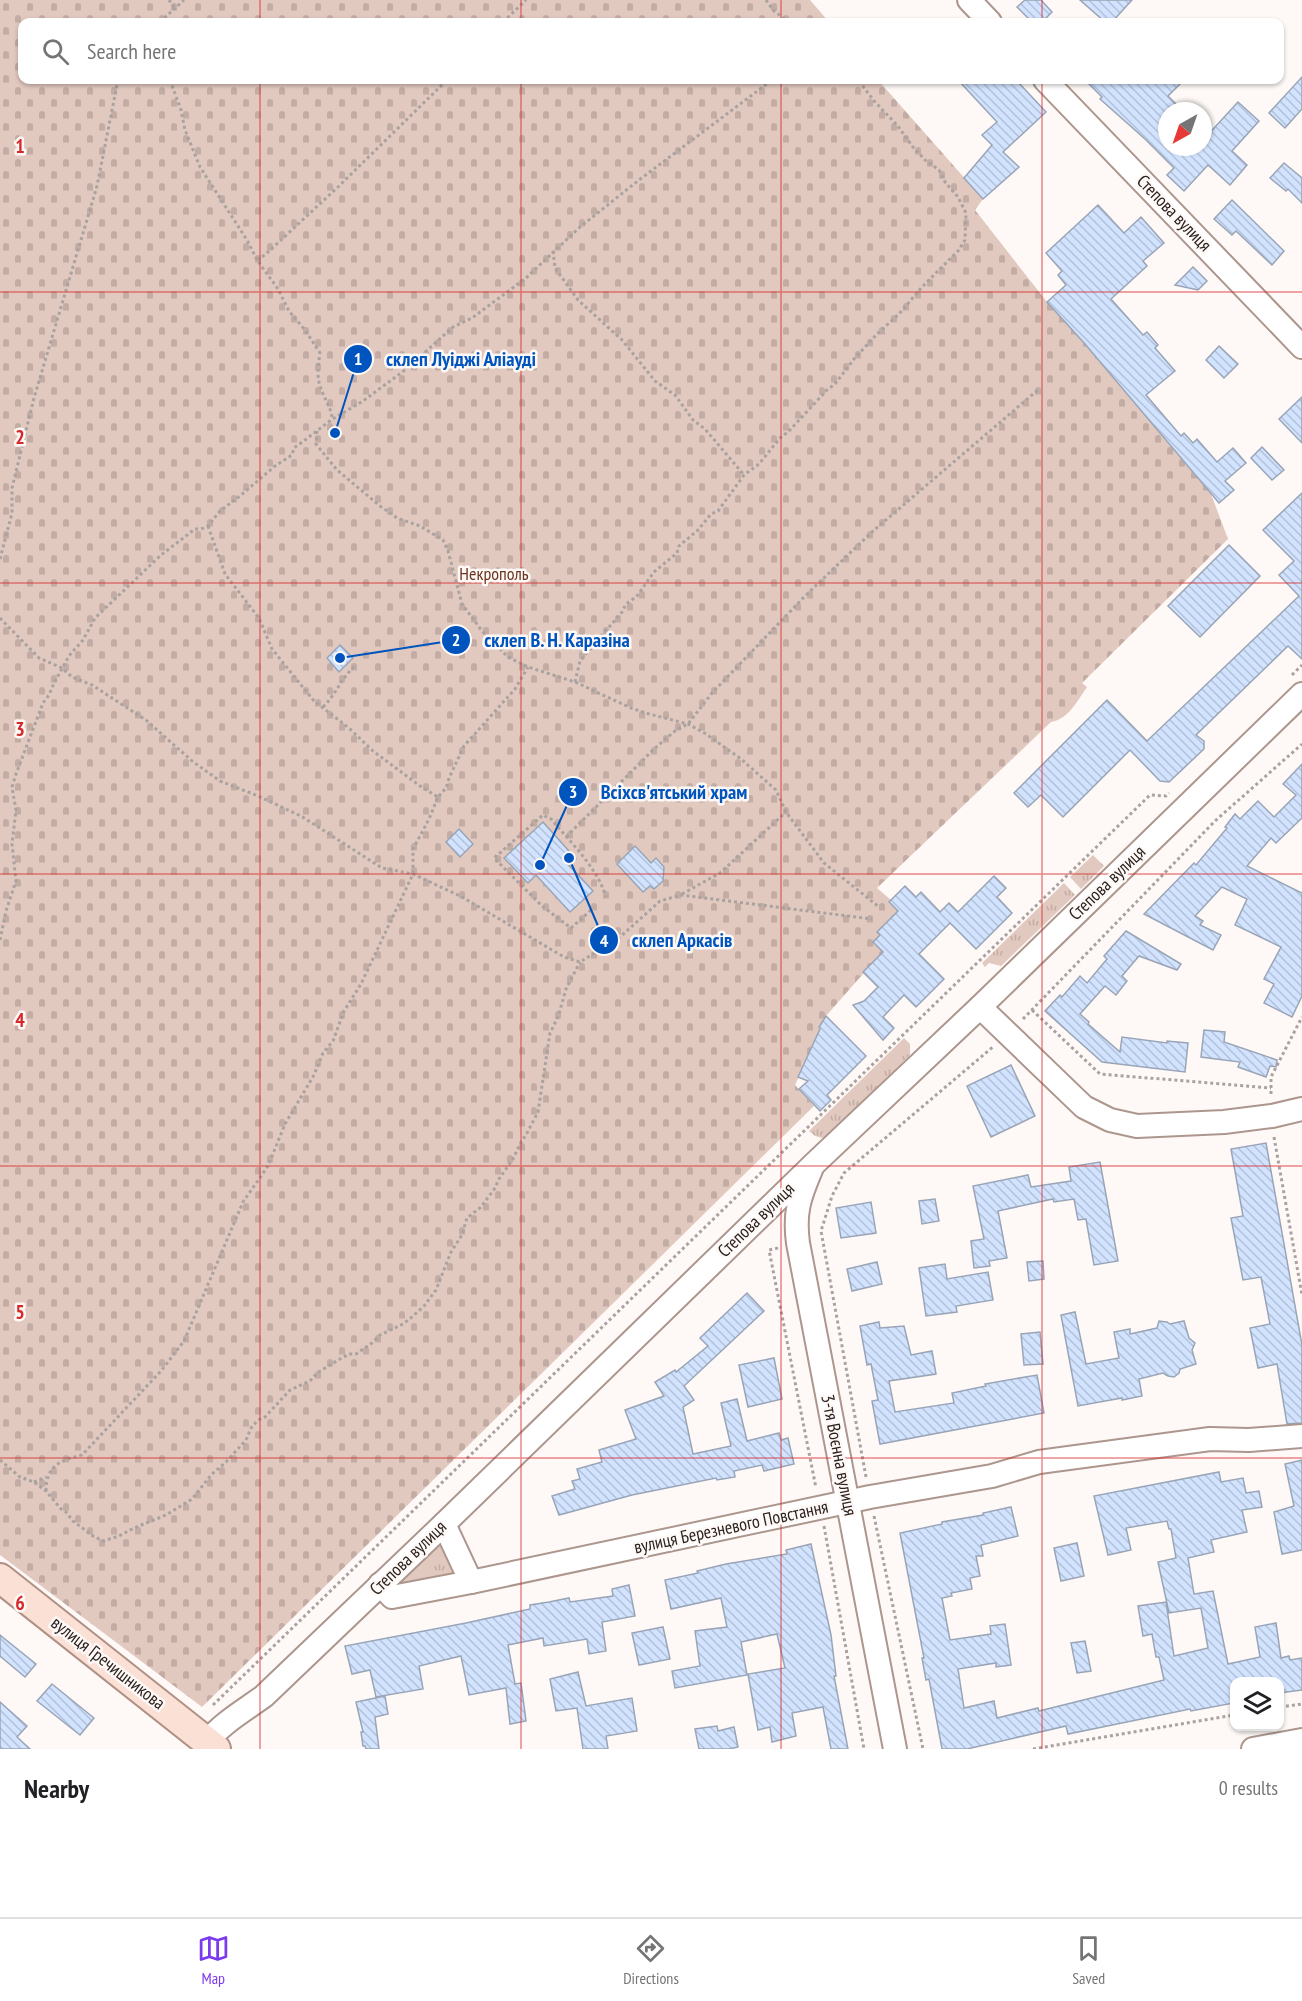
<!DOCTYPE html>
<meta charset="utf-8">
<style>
body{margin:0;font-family:"PT Sans Narrow",sans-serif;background:#f6f6f6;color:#202124}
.controls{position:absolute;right:18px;bottom:18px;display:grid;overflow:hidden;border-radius:12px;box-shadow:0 2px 4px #0004}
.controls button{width:54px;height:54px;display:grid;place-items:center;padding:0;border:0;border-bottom:2px solid #e0e0e0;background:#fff;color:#202124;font:30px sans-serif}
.compass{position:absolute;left:1158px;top:102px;width:54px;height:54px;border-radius:50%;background:#fff;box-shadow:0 2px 4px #0004;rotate:220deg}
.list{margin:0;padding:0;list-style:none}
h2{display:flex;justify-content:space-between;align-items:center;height:78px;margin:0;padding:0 24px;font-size:26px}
h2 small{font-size:20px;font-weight:400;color:#757577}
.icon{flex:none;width:33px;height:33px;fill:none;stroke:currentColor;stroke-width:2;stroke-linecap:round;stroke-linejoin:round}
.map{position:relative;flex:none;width:1302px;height:1749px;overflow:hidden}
.search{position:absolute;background:#fff;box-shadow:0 2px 4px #0004;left:18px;right:18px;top:18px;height:66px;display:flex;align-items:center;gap:15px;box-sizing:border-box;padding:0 21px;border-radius:12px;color:#757577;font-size:22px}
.sheet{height:168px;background:#fff}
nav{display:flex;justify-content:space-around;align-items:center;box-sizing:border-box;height:84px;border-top:2px solid #e0e0e0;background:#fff;font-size:16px;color:#757577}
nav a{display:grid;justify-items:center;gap:3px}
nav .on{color:#7c3aed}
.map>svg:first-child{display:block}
.grass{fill:url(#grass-tufts)}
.cemetery{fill:url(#cemetery-stones)}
.building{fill:url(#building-back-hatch);stroke:#99a5b7;stroke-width:1.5}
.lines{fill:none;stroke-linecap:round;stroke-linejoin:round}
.minor-casing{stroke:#ac968d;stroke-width:26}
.major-casing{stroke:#b09084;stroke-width:32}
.path{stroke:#a9a2a0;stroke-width:3;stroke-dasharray:3 3;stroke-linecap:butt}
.minor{stroke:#fff;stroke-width:22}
.major{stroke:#fbe0d6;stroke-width:28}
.grid{fill:none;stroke:#d62828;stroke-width:1.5;stroke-opacity:0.55}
.labels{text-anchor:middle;stroke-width:5;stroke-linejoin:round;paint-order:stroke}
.street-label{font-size:18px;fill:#2b221f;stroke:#fef9f7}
.park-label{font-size:18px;fill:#6a351f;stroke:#fef9f7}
.grid-label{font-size:20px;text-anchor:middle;font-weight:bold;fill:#d62828;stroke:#fef9f7;stroke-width:5;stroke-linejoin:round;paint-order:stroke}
.leader{fill:none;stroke:#0054bd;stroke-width:2}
.callout-dot{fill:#0054bd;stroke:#fef9f7;stroke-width:2}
.mark-label{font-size:18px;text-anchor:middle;font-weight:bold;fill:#fff}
.callout-label{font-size:20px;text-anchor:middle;font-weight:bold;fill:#0054bd;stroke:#fef9f7;stroke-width:5;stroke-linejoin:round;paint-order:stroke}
</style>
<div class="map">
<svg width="1302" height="1749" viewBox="0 0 1302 1749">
<defs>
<pattern id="grass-tufts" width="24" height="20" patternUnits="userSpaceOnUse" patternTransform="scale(1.5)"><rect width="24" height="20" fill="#e2c9bf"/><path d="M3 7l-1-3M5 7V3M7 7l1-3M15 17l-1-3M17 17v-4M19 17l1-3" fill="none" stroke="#c2aca4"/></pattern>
<pattern id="cemetery-stones" width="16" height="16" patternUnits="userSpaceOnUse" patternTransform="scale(1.5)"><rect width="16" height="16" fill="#e2c9bf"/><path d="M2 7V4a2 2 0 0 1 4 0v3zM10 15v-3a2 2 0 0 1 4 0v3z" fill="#c2aca4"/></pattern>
<pattern id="building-back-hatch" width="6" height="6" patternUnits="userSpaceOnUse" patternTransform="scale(1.5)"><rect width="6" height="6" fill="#d1e3fe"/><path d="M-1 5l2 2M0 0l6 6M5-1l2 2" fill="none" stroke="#b4c2d9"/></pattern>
</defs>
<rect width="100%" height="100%" fill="#fef9f7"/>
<g class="grass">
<path d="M1093,855L1104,866L1081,889L1070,877Z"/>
<path d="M1064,883L1075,895L1001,966L989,963L985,967L982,963Z"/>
<path d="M904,1038L910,1044V1055L827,1136L822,1138L815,1136L809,1131Z"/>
<path d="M439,1544L450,1548L460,1577L398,1586L404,1577Z"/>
</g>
<path class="cemetery" d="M0,0H810L829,22H22V80H878L983,199L975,210L1047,302L1085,344L1211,494L1228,539L1082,683L1087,687C1077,701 1069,719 1051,722L877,888L891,900L889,903L899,911L880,935L897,966H870L826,1016L795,1085L814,1106L202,1707L0,1555Z"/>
<g class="building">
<path d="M1025,0H1041L1052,12L1042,22H1032L1017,7Z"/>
<path d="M1080,0H1132L1112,22H1105Z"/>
<path d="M1302,77V109L1285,128L1269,113Z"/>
<path d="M958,80H1016L1046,112L1003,152L1019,167L983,199L964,178L992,145L982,135L997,122Z"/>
<path d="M1085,80H1184L1168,96L1183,111H1167V147H1203V140L1238,102L1259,121L1232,151L1247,165L1230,185L1208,165L1184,191L1167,175L1174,168L1145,139L1100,99L1102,97Z"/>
<path d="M1284,163L1302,178V203L1288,189L1286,191L1270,178Z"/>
<path d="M1232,200L1284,251L1272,265L1236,231L1232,235L1214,219Z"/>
<path d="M1098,205L1124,233L1141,217L1164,243L1143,261L1147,266L1111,299L1143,335L1147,332L1158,345L1155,348L1175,371L1146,395L1181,436L1184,433L1193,443L1197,439L1217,462L1233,448L1246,463L1225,481L1234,490L1219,503L1085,344L1047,302L1066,285L1058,275L1062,271L1046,253Z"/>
<path d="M1193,267L1207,281L1198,290L1175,285Z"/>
<path d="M1219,346L1238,364L1224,378L1206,360Z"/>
<path d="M1302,397V443L1279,419Z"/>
<path d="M1262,447L1284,470L1272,480L1251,458Z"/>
<path d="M1302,493V659L1288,646L1196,735L1204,741V749L1169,782L1160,781L1130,750L1063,817L1041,795L1028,807L1014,793L1107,700L1147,741L1299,596L1279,575L1294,561L1263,530Z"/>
<path d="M1229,545L1260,576L1200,637L1168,606Z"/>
<path d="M340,645L353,658L339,672L327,658Z"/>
<path d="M1302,764V818L1276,843L1271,838L1247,866L1302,893V996L1292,1017L1264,1003L1274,984L1264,979L1281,947L1235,925L1247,899L1222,887L1195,916L1203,921L1200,925L1221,935L1213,950L1144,914L1194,863L1196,865L1227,828L1225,827L1235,814L1240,819L1258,801L1274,817L1296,795L1283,784Z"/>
<path d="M543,822L576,859L569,865L593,891L570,912L536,875L528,883L504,858Z"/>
<path d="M459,829L473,844L460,857L446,842Z"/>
<path d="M635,846L651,863L656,858L664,867L663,881L654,889L650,886L643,892L617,864Z"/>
<path d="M994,876L1006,888L997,897L1012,913L976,949L950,923L919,954L944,979L916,1007L904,995L883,1017L894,1028L883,1040L853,1005L864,1001L878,987L863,972L883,952L873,942L880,935L877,932L898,911L889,902L905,886L916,897L921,892L940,912L949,903L958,912Z"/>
<path d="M1126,931L1181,964L1177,970L1139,956L1122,976L1127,981L1116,995L1105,986L1080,1014L1089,1022L1088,1024L1120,1052L1122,1037L1167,1043V1041L1188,1043L1185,1072L1102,1062L1045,1011L1060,995L1062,997L1080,976L1087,983L1107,959L1104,956Z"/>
<path d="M826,1016L866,1056L827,1095L831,1100L820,1111L799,1089L808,1081L798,1077L820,1029L819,1027Z"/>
<path d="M1204,1030L1225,1032L1224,1042L1277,1060L1276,1067L1270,1066L1266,1077L1238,1067L1240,1062L1201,1057Z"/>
<path d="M1011,1065L1035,1116L991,1137L967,1086Z"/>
<path d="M1266,1143L1302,1345V1423L1287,1424L1277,1364L1258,1368L1250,1328L1270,1324L1261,1277L1243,1280L1231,1218L1243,1216L1231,1149Z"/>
<path d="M1100,1162L1118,1261L1094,1265L1086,1219L1078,1220L1074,1199L1054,1202L1053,1199L998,1211L1007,1258L989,1261L990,1266L974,1268L971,1241L984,1239L973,1186L1028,1175L1031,1187L1071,1181L1069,1167Z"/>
<path d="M935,1199L939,1221L922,1224L919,1201Z"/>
<path d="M871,1202L876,1233L841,1238L836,1208Z"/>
<path d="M1043,1261L1044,1279L1029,1281L1027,1262Z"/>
<path d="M877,1262L882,1284L852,1291L847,1269Z"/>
<path d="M945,1264L947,1279L988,1272L993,1300L956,1306L957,1312L926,1316L919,1268Z"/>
<path d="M747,1293L764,1311L684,1386L694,1400L683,1407L693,1454L731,1446L721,1403L737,1399L747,1441L779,1433L781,1440L788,1438L794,1464L764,1471L762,1465L734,1471L735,1477L717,1480L716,1478L632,1495L559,1515L552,1496L575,1489L572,1481L580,1479L577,1469L602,1462L599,1450L636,1439L625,1410L664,1396L655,1382L675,1370L676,1372L708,1346L700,1338Z"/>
<path d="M1075,1312L1086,1364L1119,1358L1114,1332L1130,1329V1334L1157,1328L1159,1321L1167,1322L1170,1324L1184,1321L1189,1338L1195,1343L1192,1350L1196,1364L1180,1369L1179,1373L1174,1377L1168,1376L1163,1373L1139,1379L1142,1396L1122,1400V1398L1078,1406L1061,1315Z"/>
<path d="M879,1322L880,1328L904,1326L911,1355L932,1351L936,1374L889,1381L895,1412L954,1403L952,1393L986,1386L985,1384L1037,1375L1044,1413L880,1444L872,1401L878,1400L871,1364L867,1365L860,1326Z"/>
<path d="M1040,1332L1043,1364L1024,1365L1021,1334Z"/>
<path d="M774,1358L782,1399L748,1407L739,1365Z"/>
<path d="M1302,1460V1550L1282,1554L1274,1512L1294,1506L1285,1464Z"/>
<path d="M1219,1472L1221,1482L1243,1478L1246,1493L1259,1491L1262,1507L1242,1510L1247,1532L1211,1540L1214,1552L1188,1558L1194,1594L1213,1591L1228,1664L1260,1657L1255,1627L1276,1623L1281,1658L1289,1656L1290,1660L1302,1658V1690L1280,1693V1682H1234V1703L1191,1711L1190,1709L1068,1734L1066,1726L967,1749H942L929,1679L926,1680L922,1658H924L900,1533L942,1524V1522L983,1515V1513L1011,1507L1018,1536L981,1545L983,1556H976L980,1576L970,1578L972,1589L951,1593L952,1596L942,1598L950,1640L991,1634L990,1626L1005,1624L1011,1665L996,1667V1663L958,1669L964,1708L994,1701L997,1718L1038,1708L1039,1711L1164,1680L1159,1657H1156L1152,1634L1143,1636L1138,1606L1166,1602L1174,1656L1208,1648L1201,1608L1169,1613L1158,1562L1176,1558L1171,1529H1169L1167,1521L1126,1528L1131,1550L1108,1555L1094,1496Z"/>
<path d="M1077,1543L1084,1576L1061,1581L1054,1548Z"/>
<path d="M811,1544L831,1635L836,1676H834L848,1749H831L823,1707L792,1713L796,1736L772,1742L770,1727L758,1730L748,1674L785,1668L777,1634L741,1642L747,1675L675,1688L672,1671L700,1666L695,1631L727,1627L721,1598L671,1609L665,1580L698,1573L697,1571L726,1564L787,1554L786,1550Z"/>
<path d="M629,1585L635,1616L602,1622L606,1651L589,1654L587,1639L544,1646L543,1638L508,1645L515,1684L521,1683L526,1721L510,1724L506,1688L469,1695L461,1656L419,1666L423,1689L376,1697L370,1670L352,1674L345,1646L466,1623L530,1609V1605L549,1602L569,1598L570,1602L613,1596L612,1589Z"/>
<path d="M663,1627L670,1659L639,1665L632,1633Z"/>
<path d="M0,1635L36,1664L25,1677L0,1656Z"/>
<path d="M1085,1641L1091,1671L1077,1673L1071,1643Z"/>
<path d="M578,1672L586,1706L632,1698L637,1731L606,1736L608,1749H583L577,1708L556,1711L550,1679Z"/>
<path d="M52,1684L94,1718L80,1735L37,1701Z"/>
<path d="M385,1696L388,1714L375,1717L379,1749H366L365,1746H363L361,1732H363L356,1702Z"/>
<path d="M0,1702L27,1726L17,1737L30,1749H0Z"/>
<path d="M717,1726L718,1731L734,1727L738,1747L729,1749H699L695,1729Z"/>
</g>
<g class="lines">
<defs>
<g id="minor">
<path d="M969,0L990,22"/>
<path d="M1045,80L1302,347"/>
<path d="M980,1007L1084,1107L1110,1120L1137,1126L1224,1122L1272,1116L1302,1109"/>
<path d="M811,1170C799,1198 794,1213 798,1243L895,1749"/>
<path d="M444,1524L471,1582"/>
<path d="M380,1584L392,1597L471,1582L870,1497L992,1476L1039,1462L1210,1439L1249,1440L1302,1436"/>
<path d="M208,1741C222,1723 245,1710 264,1696L444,1524L814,1164L980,1007L1302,694"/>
<path d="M1253,1749L1302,1740"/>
</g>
<path id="major" d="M0,1578L216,1749"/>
</defs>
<use href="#minor" class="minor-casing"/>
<use href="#major" class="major-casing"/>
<g class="path">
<path d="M169,0L175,8"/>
<path d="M766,0L774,11L789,22"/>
<path d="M160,22L184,0"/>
<path d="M503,22L526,0"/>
<path d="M170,80L181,110L185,130L200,167L247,240L257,260L278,289L289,311L305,330L320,353C315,385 320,385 332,414L331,420"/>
<path d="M553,251L555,268L578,300L622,340L655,381L675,395L693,420L705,429L744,475"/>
<path d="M257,260L266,254L339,186L447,80"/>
<path d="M317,431L316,444L337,470L380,506L397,518L420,526L443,540L448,551L462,604L482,631L508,657L528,667L575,682L631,708L649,714L688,724L706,734L741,759L776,790L786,812L824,863L879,907"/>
<path d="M208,526L225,574L259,618L272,649L314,701L349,728L373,751L420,786L438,797"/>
<path d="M0,559L12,513V488L34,398L97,186L118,80"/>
<path d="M0,618L39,658L62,668L72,677L92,685L146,720L192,761L220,781L258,796L301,816L382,868L413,874L462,897L564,957L580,962L619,938L660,901L681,895L872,919"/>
<path d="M1292,675L1302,665"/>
<path d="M575,682L580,661L622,612L626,604L637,596L654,572L677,553L679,546L698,530L711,514L718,511L744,475L759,464L780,438L789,431L827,390L835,384L854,359L877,334L899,314L922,287L958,251L965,240L966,213L958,197L945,182L939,170L925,160L913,147L897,125L875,102L858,80"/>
<path d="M323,707C337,693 341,678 356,665"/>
<path d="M566,837L654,749L676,730L688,724L712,693L805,596L873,531L1039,389"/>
<path d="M682,894L720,873L786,812"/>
<path d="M591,910L571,928L542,906L494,858L543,815L551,819C571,843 597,867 606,897"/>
<path d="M0,940L6,911L16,881L12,844L16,810L12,787L16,774L43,703L49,695L54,683L69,656L83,640L95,618L161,555L195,529H201L208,526L220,511L240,496L275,466L292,455L294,448L305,440L331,420L363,401L405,370L453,327L472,318L526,278L580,227L639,180L772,80"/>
<path d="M1032,1010L1100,1074L1271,1088"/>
<path d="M1023,1019L1215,821L1302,744"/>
<path d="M1271,1094V1077L1302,1017"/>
<path d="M1274,1137L1302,1295"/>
<path d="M778,1248L769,1250L816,1488"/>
<path d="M0,1460L20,1477L34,1482L46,1491L61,1509L66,1512L73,1521L93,1536L103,1541L119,1536L134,1528L166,1515L192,1499L212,1474L226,1462L246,1440L251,1428L258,1420L265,1417L290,1390L310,1381L317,1373L340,1359L349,1354H356L372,1343L380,1335L403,1324L412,1317L424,1306L436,1290L451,1252L462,1235L467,1218L481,1207L495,1188L499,1179L513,1159L521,1142L526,1135L538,1112L550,1033L558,1017L566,989L580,962"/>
<path d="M866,1477L821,1231L832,1196L844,1173L994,1046"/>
<path d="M34,1482L46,1477"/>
<path d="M46,1491C46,1466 60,1460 82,1455L161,1371L184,1341L243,1202L268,1166L285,1124L314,1075L323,1053L333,1041L344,1011L361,984L413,874V849L429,819L438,797L446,788L449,778L464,746L515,689L528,667"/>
<path d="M874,1516L923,1749"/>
<path d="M824,1526L864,1749"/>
<path d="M213,1705L1150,795L1166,796L1169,793"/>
<path d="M1280,1707L1302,1704"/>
<path d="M1033,1749L1234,1715"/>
</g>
<use href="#minor" class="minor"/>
<use href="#major" class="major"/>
</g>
<path class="grid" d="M260,0V22M521,0V22M781,0V22M1042,0V22M260,80V1749M521,80V1749M781,80V1749M1042,80V1749M0,292H1302M0,583H1302M0,874H1302M0,1166H1302M0,1458H1302"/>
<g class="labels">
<g class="street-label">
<text transform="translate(1174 213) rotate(46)" y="6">Степова вулиця</text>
<text transform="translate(1107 883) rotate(-44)" y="6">Степова вулиця</text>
<text transform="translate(756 1220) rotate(-44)" y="6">Степова вулиця</text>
<text transform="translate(839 1455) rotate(79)" y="6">3-тя Воєнна вулиця</text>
<text transform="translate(731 1527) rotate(-12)" y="6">вулиця Березневого Повстання</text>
<text transform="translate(408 1558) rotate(-44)" y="6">Степова вулиця</text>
<text transform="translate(108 1663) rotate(38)" y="6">вулиця Гречишникова</text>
</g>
<g class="park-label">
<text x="494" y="580">Некрополь</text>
</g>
</g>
<g class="grid-label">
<text x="20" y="153">1</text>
<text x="20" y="444">2</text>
<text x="20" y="736">3</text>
<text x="20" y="1027">4</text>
<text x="20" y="1319">5</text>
<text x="20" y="1610">6</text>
</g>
<path class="leader" d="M335 433L358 359M340 658L456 640M540 865L573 792M569 858L604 940"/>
<g class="callout-dot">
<circle cx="335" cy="433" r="6"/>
<circle cx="340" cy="658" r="6"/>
<circle cx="540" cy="865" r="6"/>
<circle cx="569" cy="858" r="6"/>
<circle cx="358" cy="359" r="15"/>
<circle cx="456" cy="640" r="15"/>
<circle cx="573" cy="792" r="15"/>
<circle cx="604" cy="940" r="15"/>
</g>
<g class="mark-label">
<text x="358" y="365">1</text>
<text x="456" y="646">2</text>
<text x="573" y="798">3</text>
<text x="604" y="947">4</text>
</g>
<g class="callout-label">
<text x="461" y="366">склеп Луіджі Аліауді</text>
<text x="557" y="647">склеп В. Н. Каразіна</text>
<text x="674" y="799">Всіхсв'ятський храм</text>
<text x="682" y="947">склеп Аркасів</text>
</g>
</svg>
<div class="controls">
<button><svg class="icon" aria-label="layers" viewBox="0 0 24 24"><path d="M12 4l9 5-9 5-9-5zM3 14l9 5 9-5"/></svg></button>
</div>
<svg class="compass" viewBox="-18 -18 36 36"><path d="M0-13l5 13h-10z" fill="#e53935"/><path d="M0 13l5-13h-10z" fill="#757577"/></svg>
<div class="search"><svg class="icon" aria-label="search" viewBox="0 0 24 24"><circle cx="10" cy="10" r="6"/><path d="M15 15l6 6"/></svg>Search here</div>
</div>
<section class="sheet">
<h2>Nearby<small>0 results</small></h2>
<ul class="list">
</ul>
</section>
<nav>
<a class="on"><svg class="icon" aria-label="map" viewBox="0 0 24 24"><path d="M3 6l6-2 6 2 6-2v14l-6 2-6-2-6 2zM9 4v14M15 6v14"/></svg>Map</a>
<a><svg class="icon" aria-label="directions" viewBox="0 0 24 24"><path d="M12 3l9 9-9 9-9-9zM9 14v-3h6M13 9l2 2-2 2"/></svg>Directions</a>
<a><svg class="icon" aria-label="saved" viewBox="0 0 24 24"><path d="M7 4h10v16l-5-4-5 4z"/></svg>Saved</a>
</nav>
